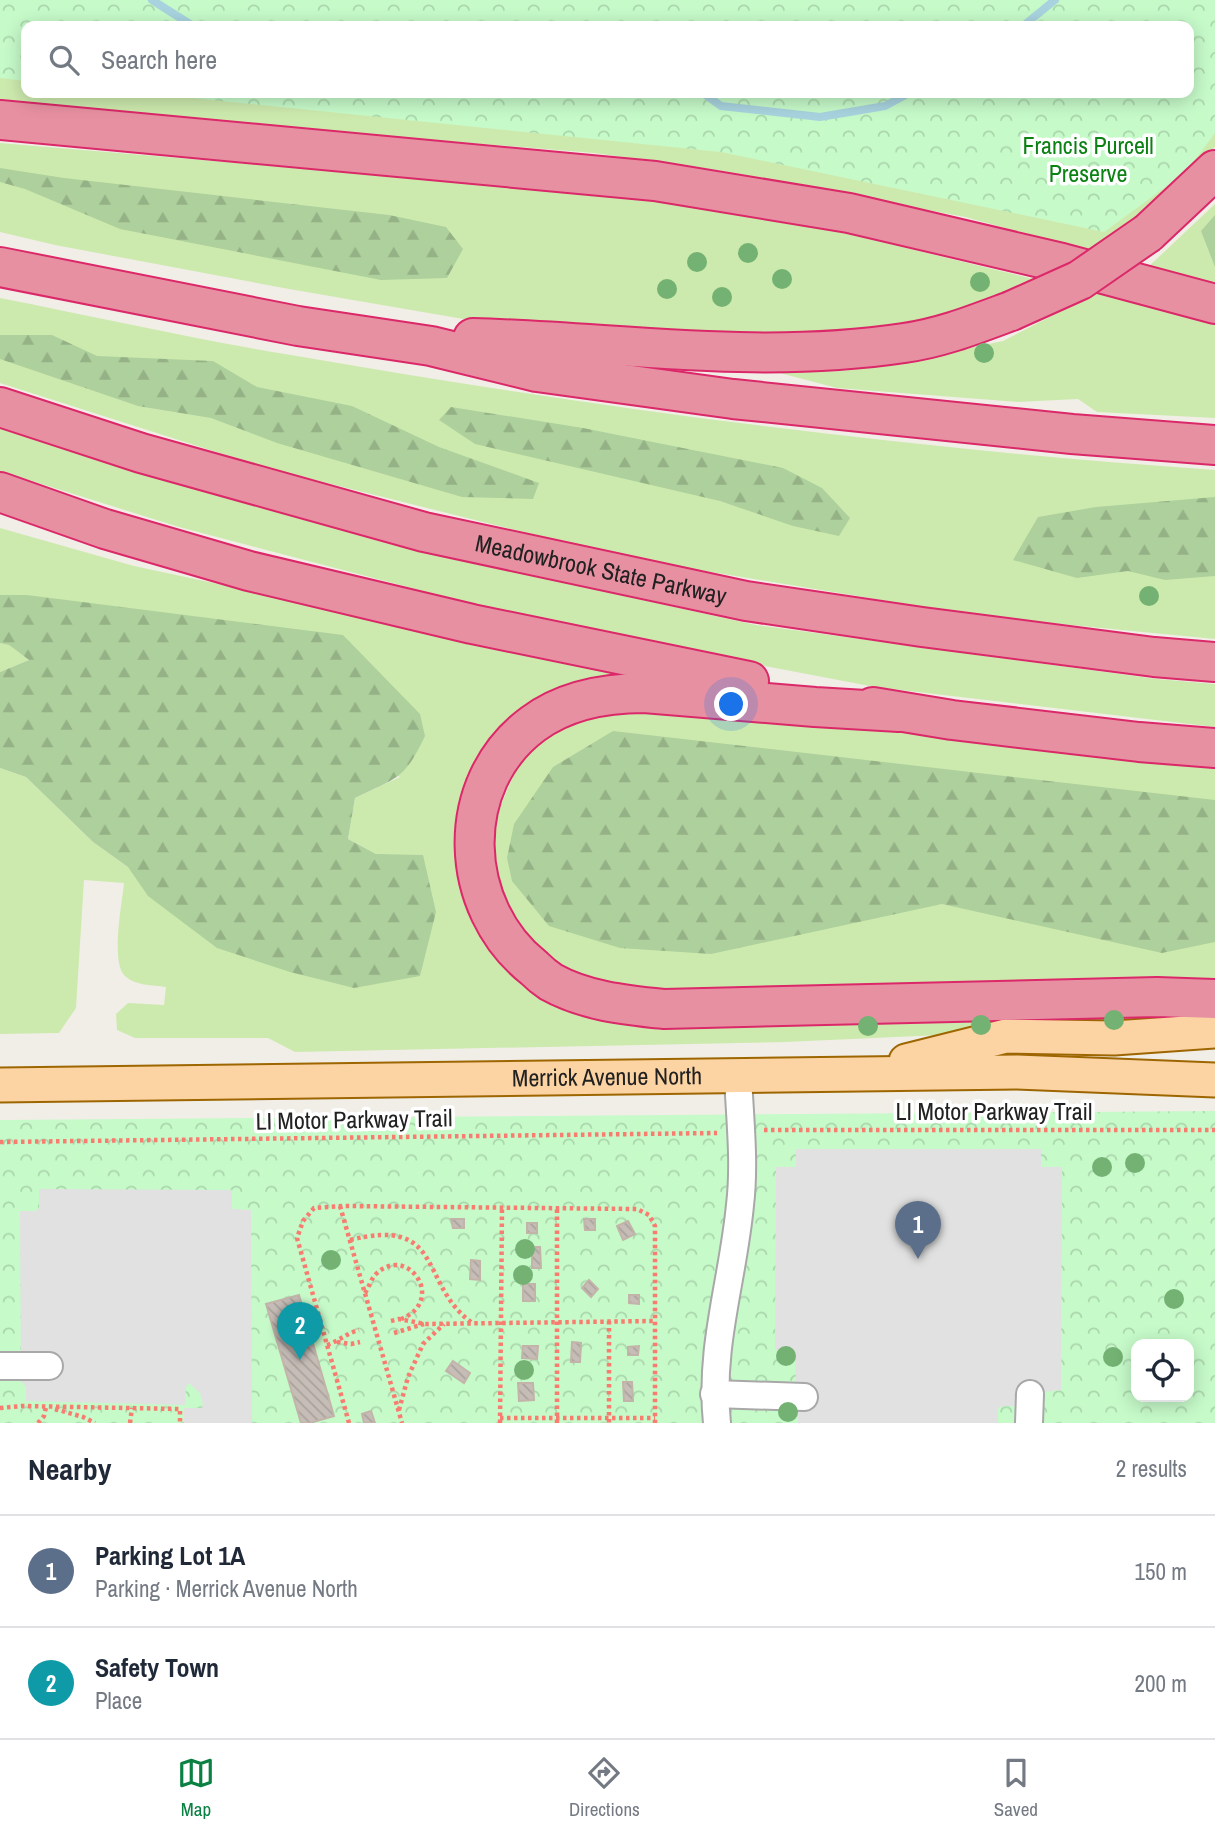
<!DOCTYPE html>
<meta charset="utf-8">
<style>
body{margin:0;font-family:"Archivo Narrow",sans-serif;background:#f2f2f3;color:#1f2937}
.controls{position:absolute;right:21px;bottom:21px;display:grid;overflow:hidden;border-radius:14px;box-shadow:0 4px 18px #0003}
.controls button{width:63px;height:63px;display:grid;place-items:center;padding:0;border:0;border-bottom:2px solid #e0e1e3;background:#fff;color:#1f2937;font:35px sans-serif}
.you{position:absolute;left:732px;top:705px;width:24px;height:24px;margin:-18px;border:5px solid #fff;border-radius:50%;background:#1a73e8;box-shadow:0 0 0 10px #1a73e833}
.badge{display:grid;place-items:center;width:46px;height:46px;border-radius:50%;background:#0b8043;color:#fff;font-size:23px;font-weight:700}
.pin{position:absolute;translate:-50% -58px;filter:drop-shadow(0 2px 4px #0008)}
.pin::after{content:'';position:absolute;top:37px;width:24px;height:21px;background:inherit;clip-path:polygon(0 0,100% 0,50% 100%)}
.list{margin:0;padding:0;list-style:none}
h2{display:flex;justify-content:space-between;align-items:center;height:91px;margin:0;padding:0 28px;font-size:30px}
h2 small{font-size:23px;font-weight:400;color:#747a83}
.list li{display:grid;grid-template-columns:46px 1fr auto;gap:21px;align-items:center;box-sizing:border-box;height:112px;padding:0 28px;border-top:2px solid #e0e1e3}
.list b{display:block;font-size:26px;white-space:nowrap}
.list p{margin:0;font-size:23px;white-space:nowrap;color:#747a83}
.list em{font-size:23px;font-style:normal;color:#747a83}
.icon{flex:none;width:38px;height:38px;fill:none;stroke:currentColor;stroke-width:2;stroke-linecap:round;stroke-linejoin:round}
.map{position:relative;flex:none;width:1215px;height:1423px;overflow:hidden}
.search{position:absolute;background:#fff;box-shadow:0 4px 18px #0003;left:21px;right:21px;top:21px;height:77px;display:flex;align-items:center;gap:18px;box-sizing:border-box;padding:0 24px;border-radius:14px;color:#747a83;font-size:26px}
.sheet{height:315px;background:#fff}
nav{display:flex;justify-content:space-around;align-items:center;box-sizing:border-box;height:98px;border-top:2px solid #e0e1e3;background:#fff;font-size:19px;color:#747a83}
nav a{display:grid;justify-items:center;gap:4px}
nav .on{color:#0b8043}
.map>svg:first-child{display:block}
.grass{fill:#cdeaae;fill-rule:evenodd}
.forest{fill:url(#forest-firs)}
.park{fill:url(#park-crowns);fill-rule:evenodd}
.parking{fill:#e1e1e1}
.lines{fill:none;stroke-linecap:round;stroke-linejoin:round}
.stream{stroke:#a8d3de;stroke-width:8}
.building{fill:url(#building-back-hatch);stroke:#c3b4aa;stroke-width:2}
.minor-casing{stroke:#a8a8a8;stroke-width:30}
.major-casing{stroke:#9d6601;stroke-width:37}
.highway-casing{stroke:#db2869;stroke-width:42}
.path{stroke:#f97c70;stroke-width:4.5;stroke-dasharray:3.5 3.5;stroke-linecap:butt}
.minor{stroke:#fff;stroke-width:26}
.major{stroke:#fcd3a2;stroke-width:33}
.highway{stroke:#e790a2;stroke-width:38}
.highway-bridge-casing{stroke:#db2869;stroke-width:42;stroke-linecap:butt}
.highway-bridge{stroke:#e790a2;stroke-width:38}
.tree{fill:#73b273}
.labels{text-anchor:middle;stroke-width:7;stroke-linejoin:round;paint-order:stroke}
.park-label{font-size:24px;fill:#0c8114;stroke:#fff}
.street-label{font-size:24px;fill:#212121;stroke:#fff}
</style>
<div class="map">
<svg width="1215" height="1423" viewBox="0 0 1215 1423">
<defs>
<pattern id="forest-firs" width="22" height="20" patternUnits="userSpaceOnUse" patternTransform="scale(1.75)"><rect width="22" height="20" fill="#add09c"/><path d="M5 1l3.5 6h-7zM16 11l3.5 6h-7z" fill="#95b286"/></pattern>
<pattern id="park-crowns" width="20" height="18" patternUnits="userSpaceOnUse" patternTransform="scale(1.75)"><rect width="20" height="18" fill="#c6fac9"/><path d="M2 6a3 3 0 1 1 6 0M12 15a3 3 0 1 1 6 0" fill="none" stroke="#aad6ac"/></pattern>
<pattern id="building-back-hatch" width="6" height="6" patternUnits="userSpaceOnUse" patternTransform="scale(1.75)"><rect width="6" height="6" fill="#c6bdb7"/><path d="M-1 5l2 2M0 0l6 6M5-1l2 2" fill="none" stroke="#aaa29d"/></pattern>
</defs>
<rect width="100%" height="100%" fill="#f1eee7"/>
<g class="grass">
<path d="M0,0H1215V147L1169,196L1093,252L965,217L717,170L594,153L0,105ZM26,26H1189V93H26Z"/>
<path d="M0,143L652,198L787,219L1042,281L910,328H862L863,336L644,334L469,320L289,289L55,245L0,232Z"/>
<path d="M1215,204V287L1146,269Z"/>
<path d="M1098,292L1215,322V418L1097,412L1078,399L1018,402L837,388L776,372L843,371L917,359L1003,341Z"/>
<path d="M0,298C97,317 193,339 291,355C596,408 905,449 1215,470V639L978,616L627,558L263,467L0,383Z"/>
<path d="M0,426L164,480L389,544L756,625L1157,679L1215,684V727L875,687L564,628L179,527L0,471Z"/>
<path d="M0,528L134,566L615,669L616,682L547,696L459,863L482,937L532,988L1163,1013V1025L785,1042L295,1052L268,1038H135L117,1030L116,1014L128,1003L164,1005L166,987C153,985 134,986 124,975C111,961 122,903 124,883L84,880L76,1008L59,1033L0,1034V768L26,777L93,842L128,867L376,854L348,839L355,798L400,777L27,595H0Z"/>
<path d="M0,643L9,645L29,660L0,672Z"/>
<path d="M687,704L967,741L1215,768V983L651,995L588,981L532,945L496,886L494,821L520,760L567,721Z"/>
</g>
<g class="forest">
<path d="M0,168L64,178L389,215L446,227L463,249L447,278L381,280L120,229L25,189L0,182Z"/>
<path d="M1215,215V267L1201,231Z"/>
<path d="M0,335H52L97,356L213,361L257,387L352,406L439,447L539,483L533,499L462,497L277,443L211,418L138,406L0,359Z"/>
<path d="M451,407L583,428L783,468L822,488L850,518L839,536L793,526L720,501L475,444L439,420Z"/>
<path d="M1215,497V576L1165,580L1128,571L1077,578L1013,560L1038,517L1096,507Z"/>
<path d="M0,595H27L343,635L420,714L425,736C404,780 398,777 355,798L348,839L376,854L423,855L436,912L420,976L354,988L290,972L217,948L148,896L128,867L93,842L26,777L0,768V672L29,660L9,645L0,643Z"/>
<path d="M613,731L1215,800V942L1162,953L942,904L711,954L620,948L549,926L512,881L507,858L514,824L553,767Z"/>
</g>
<g class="park">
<path d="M0,0H1215V133L1186,172L1104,232L721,152L143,93H1189V26H26V81L0,78Z"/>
<path d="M1215,1111V1423H0V1120ZM1136,1344H1189V1397H1136Z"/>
</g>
<g class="parking">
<path d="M796,1149H1041V1167H1062L1061,1390L1044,1392L1041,1406H1002L998,1409V1423H798L795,1357L789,1350H775L776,1167H796Z"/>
<path d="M39,1189L232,1190V1209L251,1210L252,1423H184V1408H202L203,1405L200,1393L189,1383L186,1387L185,1405L26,1401V1386L21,1382L20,1211H36L39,1208Z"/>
</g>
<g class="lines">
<g class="stream">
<path d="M152,0L193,26"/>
<path d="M1023,26L1055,0"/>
<path d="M703,93L721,106L820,117L885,106L909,93"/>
</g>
</g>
<g class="building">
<path d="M451,1219H464V1228H453Z"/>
<path d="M584,1219H595V1230H585Z"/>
<path d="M628,1221L635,1234L623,1240L617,1226Z"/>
<rect x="527" y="1223" width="10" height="10"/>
<path d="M532,1247H540L541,1268H532Z"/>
<path d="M471,1260L480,1261V1280L470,1279Z"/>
<path d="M589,1280L598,1289L591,1297L582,1288Z"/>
<rect x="523" y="1284" width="12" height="17"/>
<path d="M299,1295L334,1416L310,1423H301L266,1304Z"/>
<path d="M629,1295H639V1304L629,1303Z"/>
<path d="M572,1342L581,1343L580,1362H571Z"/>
<path d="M523,1346H538L537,1359L522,1358Z"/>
<path d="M639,1346L638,1355H628V1347Z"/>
<path d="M453,1361L470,1373L464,1383L446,1371Z"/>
<path d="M623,1382H632L633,1401H624Z"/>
<path d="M518,1383H533L534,1400L519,1401Z"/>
<path d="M371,1411L375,1423H364L362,1414Z"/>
</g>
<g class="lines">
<defs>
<g id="minor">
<path d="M0,1366H49"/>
<path d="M714,1394L804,1397"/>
<path d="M717,1423C709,1347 733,1280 740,1205C745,1164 740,1119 738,1077"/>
<path d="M1029,1423L1030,1394"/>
</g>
<g id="major">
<path d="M906,1061L1006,1036L1114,1038L1215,1031"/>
<path id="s1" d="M0,1085L1017,1072L1215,1080"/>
</g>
<g id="highway">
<path d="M0,120L655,181L849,213L1062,263L1215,304"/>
<path d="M1148,233L1215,170"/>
<path d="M0,267L298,326L431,346L537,372L733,399L1072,434L1215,445"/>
<path d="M473,338C619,342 757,365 904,343C941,338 976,324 1011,311"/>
<path id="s2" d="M0,407L141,453L424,532L746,601L922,627L1154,657L1215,662"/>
<path d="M0,492L105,529L249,571L472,624L749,681"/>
<path d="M873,707L952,720L1139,742L1215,748"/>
<path d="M899,712L815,707L644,693C605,693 564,701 533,724C452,784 458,908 534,968C539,973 545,978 551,982C585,1001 625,1005 664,1009L1157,997L1215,999"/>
</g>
</defs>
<use href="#minor" class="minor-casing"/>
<use href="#major" class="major-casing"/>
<use href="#highway" class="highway-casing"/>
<g class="path">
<path d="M764,1130H1215"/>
<path d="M0,1142L717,1133"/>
<path d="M340,1206L402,1423"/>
<path d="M350,1240C445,1216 419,1284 471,1322"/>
<path d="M365,1293C369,1287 371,1279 376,1274C408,1243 447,1301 401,1319"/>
<path d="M391,1321L399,1319L425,1324L655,1321"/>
<path d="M609,1321V1423"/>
<path d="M394,1333L424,1324"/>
<path d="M337,1342L351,1344L360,1342"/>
<path d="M327,1345C339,1341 347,1333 359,1330"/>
<path d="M0,1408L22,1406L180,1409V1423"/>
<path d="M55,1409L83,1417L95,1423"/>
<path d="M399,1410L408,1377L423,1344L444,1324"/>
<path d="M500,1418H655"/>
<path d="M38,1423L44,1416L46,1407"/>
<path d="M130,1423L132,1408"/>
<path d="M349,1423L297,1238L303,1221L314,1208L344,1206L637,1209L649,1215L655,1226V1423"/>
<path d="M500,1423L502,1207"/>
<path d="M557,1423V1207"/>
</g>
<use href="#minor" class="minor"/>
<use href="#major" class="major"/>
<use href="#highway" class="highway"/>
<defs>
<path id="highway-bridge" d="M1011,311L1080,280L1148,233"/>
</defs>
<use href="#highway-bridge" class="highway-bridge-casing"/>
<use href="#highway-bridge" class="highway-bridge"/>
</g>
<g class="tree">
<circle cx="748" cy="253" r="10"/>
<circle cx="697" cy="262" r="10"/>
<circle cx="782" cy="279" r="10"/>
<circle cx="980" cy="282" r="10"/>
<circle cx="667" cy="289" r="10"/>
<circle cx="722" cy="297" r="10"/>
<circle cx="984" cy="353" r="10"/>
<circle cx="1149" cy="596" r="10"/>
<circle cx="1114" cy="1020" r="10"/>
<circle cx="981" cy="1025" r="10"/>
<circle cx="868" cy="1026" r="10"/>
<circle cx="1135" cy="1163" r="10"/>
<circle cx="1102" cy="1167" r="10"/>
<circle cx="525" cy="1249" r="10"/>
<circle cx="331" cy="1260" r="10"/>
<circle cx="523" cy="1275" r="10"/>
<circle cx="1174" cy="1299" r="10"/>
<circle cx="786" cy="1356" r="10"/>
<circle cx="1113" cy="1357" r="10"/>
<circle cx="524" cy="1370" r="10"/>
<circle cx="788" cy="1412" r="10"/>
</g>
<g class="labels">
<g class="park-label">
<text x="1088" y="154">Francis Purcell<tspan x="1088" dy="28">Preserve</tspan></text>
</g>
<g class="street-label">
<text dy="8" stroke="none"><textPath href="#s2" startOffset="623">Meadowbrook State Parkway</textPath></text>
<text dy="8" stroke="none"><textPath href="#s1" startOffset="607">Merrick Avenue North</textPath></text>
<text x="994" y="1120">LI Motor Parkway Trail</text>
<text transform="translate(354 1120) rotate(-1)" y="8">LI Motor Parkway Trail</text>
</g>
</g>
</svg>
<div class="controls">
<button><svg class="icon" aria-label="locate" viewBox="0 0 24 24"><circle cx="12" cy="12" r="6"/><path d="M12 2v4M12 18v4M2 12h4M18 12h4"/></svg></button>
</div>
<div class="you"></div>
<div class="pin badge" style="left:918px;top:1259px;background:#5c6f8a">1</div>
<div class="pin badge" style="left:300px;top:1360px;background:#0f9aa8">2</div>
<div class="search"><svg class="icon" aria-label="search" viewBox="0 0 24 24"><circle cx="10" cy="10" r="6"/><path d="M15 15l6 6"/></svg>Search here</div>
</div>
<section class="sheet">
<h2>Nearby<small>2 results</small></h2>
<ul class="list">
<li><span class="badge" style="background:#5c6f8a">1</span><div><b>Parking Lot 1A</b><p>Parking · Merrick Avenue North</p></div><em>150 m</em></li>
<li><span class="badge" style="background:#0f9aa8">2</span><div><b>Safety Town</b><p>Place</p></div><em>200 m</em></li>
</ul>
</section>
<nav>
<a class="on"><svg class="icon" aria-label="map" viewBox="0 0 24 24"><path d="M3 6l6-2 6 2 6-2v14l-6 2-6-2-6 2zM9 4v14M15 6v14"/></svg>Map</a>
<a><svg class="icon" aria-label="directions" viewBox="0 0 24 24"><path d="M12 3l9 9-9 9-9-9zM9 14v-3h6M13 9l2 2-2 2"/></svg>Directions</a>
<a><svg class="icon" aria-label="saved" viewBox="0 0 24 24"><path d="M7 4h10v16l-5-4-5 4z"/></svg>Saved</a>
</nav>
